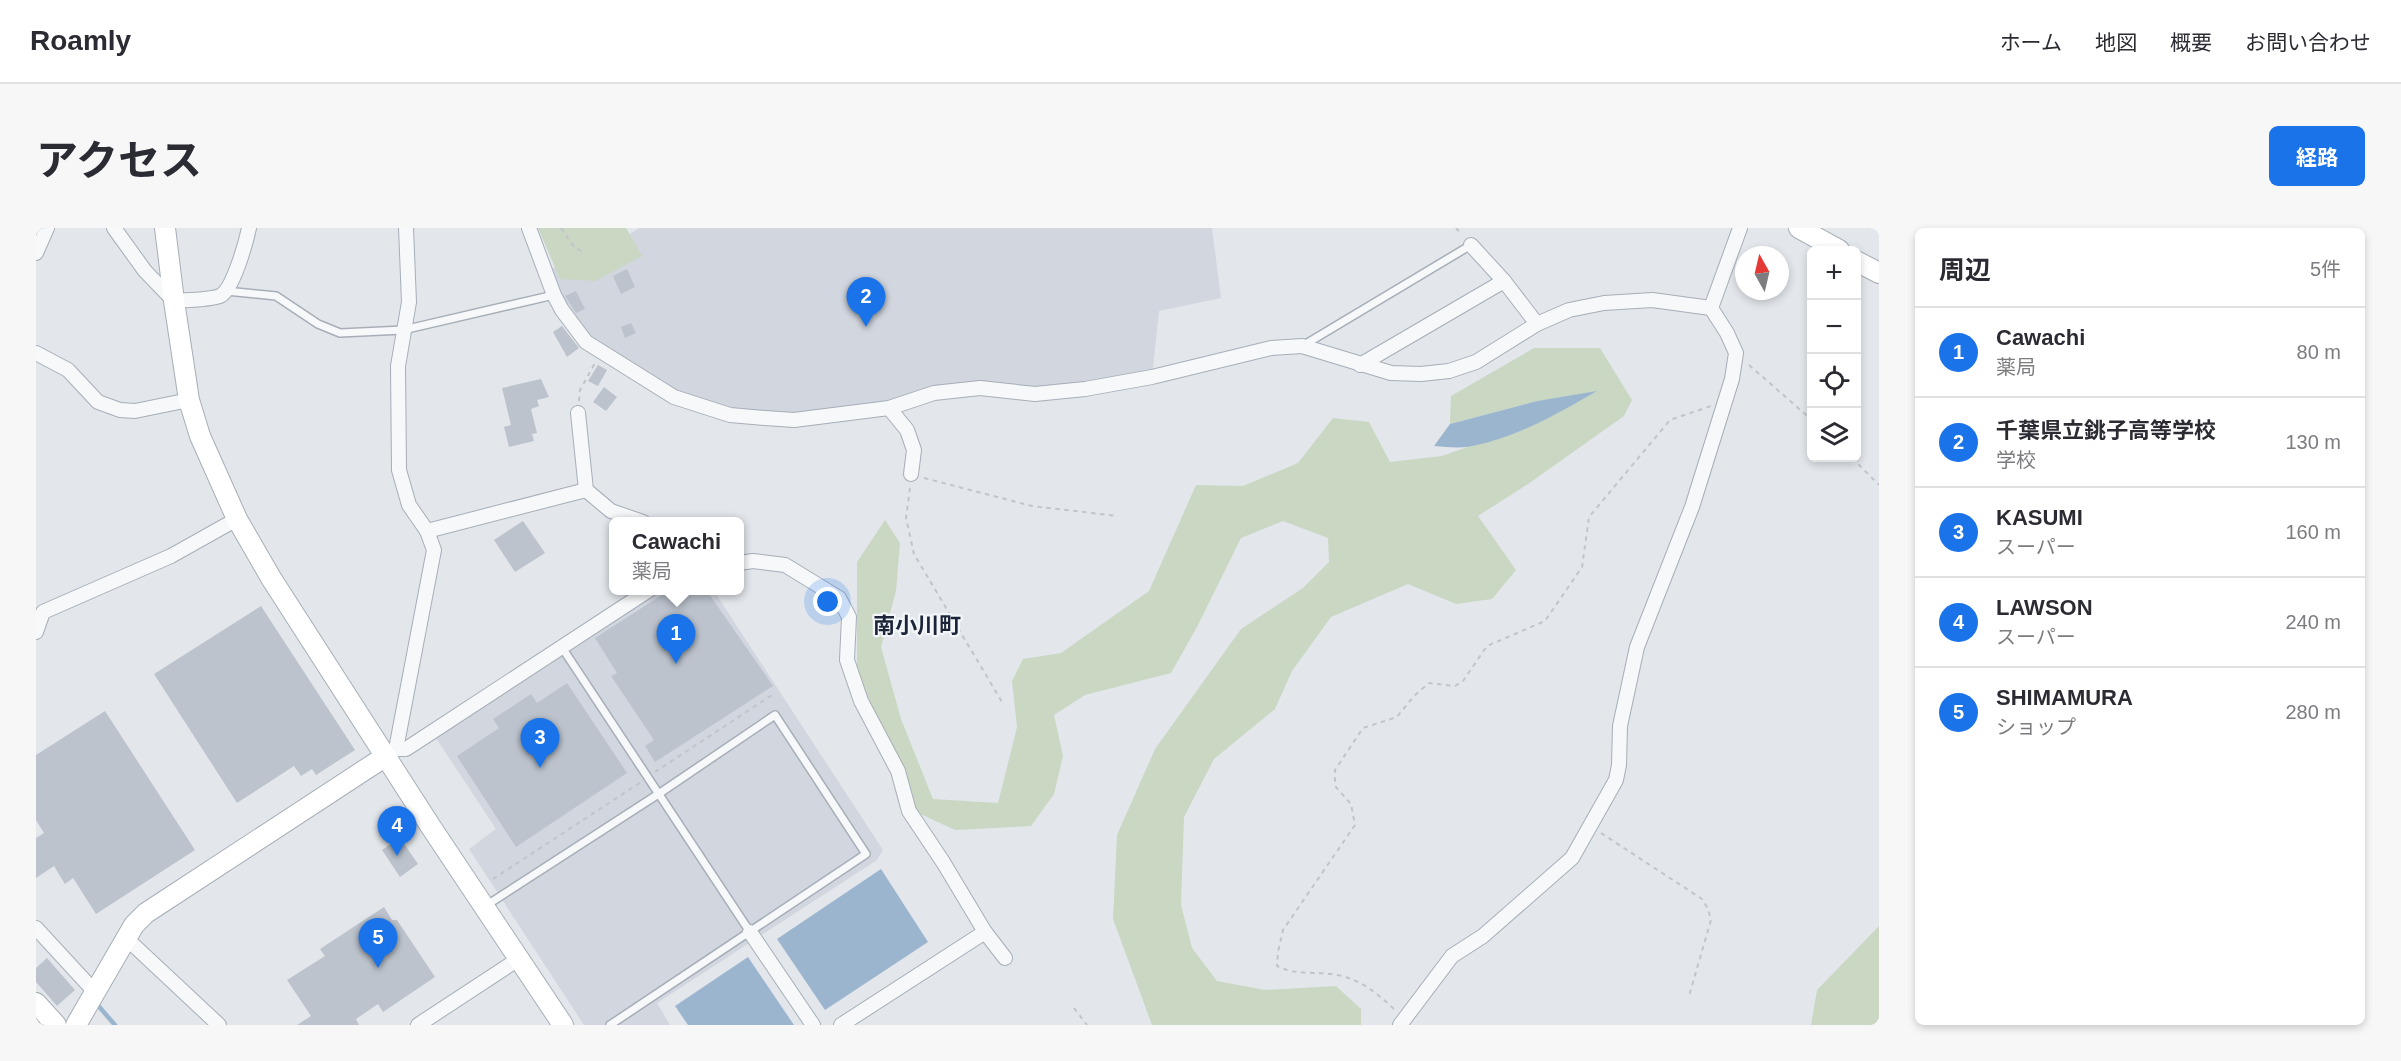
<!DOCTYPE html>
<html lang="ja">
<meta charset="utf-8">
<style>
body{margin:0;font-family:Helvetica,"Noto Sans JP",sans-serif;background:#f7f7f7;color:#2b2b33}
.controls{position:absolute;right:18px;top:18px;display:grid;overflow:hidden;border-radius:9px;box-shadow:0 3px 9px #0003}
.controls button{width:54px;height:54px;display:grid;place-items:center;padding:0;border:0;border-bottom:2px solid #e1e1e2;background:#fff;color:#2b2b33;font:30px sans-serif}
.compass{position:absolute;left:1699px;top:18px;width:54px;height:54px;border-radius:50%;background:#fff;box-shadow:0 3px 9px #0003;rotate:352deg}
.you{position:absolute;left:792px;top:374px;width:21px;height:21px;margin:-15px;border:4px solid #fff;border-radius:50%;background:#1a73e8;box-shadow:0 0 0 9px #1a73e833}
.badge{display:grid;place-items:center;width:39px;height:39px;border-radius:50%;background:#1a73e8;color:#fff;font-size:20px;font-weight:700}
.pin{position:absolute;translate:-50% -50px;filter:drop-shadow(0 2px 3px #0008)}
.pin::after{content:'';position:absolute;top:32px;width:21px;height:18px;background:inherit;clip-path:polygon(0 0,100% 0,50% 100%)}
.popup{position:absolute;left:573px;top:289px;width:135px;height:78px;box-sizing:border-box;display:grid;place-content:center;border-radius:9px;background:#fff;filter:drop-shadow(0 2px 4px #0005);font-size:20px;white-space:nowrap;color:#7c7c81}
.popup b{font-size:22px;color:#2b2b33}
.popup::after{content:'';position:absolute;left:50%;top:100%;margin-left:-12px;border:12px solid transparent;border-top-color:#fff}
.list{margin:0;padding:0;list-style:none}
h2{display:flex;justify-content:space-between;align-items:center;height:78px;margin:0;padding:0 24px;font-size:26px}
h2 small{font-size:20px;font-weight:400;color:#7c7c81}
.list li{display:grid;grid-template-columns:39px 1fr auto;gap:18px;align-items:center;box-sizing:border-box;height:90px;padding:0 24px;border-top:2px solid #e1e1e2}
.list b{display:block;font-size:22px;white-space:nowrap}
.list p{margin:0;font-size:20px;white-space:nowrap;color:#7c7c81}
.list em{font-size:20px;font-style:normal;color:#7c7c81}
.icon{flex:none;width:33px;height:33px;fill:none;stroke:currentColor;stroke-width:2;stroke-linecap:round;stroke-linejoin:round}
.map{position:relative;flex:none;width:1843px;height:797px;overflow:hidden;border-radius:9px}
header{display:flex;align-items:center;gap:36px;box-sizing:border-box;height:84px;padding:0 30px;background:#fff;border-bottom:2px solid #e1e1e2}
header strong{font-size:28px}
nav{display:flex;gap:33px;margin-inline-start:auto;font-size:21px}
.intro{display:flex;align-items:center;justify-content:space-between;box-sizing:border-box;height:144px;padding:0 36px}
h1{margin:0;font-size:42px}
.button{padding:15px 27px;border-radius:9px;background:#1a73e8;color:#fff;font-size:21px;font-weight:700}
main{display:flex;gap:36px;padding:0 36px}
aside{flex:1;background:#fff;border-radius:9px;box-shadow:0 3px 9px #0003}
.map>svg:first-child{display:block}
.built{fill:#d1d6df}
.green{fill:#c9d7c3}
.water{fill:#9bb5cf}
.lines{fill:none;stroke-linecap:round;stroke-linejoin:round}
.stream{stroke:#9bb5cf;stroke-width:4.5}
.building{fill:#bcc3cd}
.lane-casing{stroke:#a7aeb7;stroke-width:10}
.street-casing{stroke:#a7aeb7;stroke-width:16}
.secondary-casing{stroke:#a7aeb7;stroke-width:22}
.path{stroke:#c1c5cb;stroke-width:2;stroke-dasharray:4.5 4.5;stroke-linecap:butt}
.lane{stroke:#f6f8fa;stroke-width:7}
.street{stroke:#f6f8fa;stroke-width:14}
.secondary{stroke:#fff;stroke-width:20}
.labels{text-anchor:middle;stroke-width:4.5;stroke-linejoin:round;paint-order:stroke}
.quarter-label{font-size:22px;font-weight:bold;fill:#1b2537;stroke:#f3f6f9}
</style>
<header>
<strong>Roamly</strong>
<nav><a>ホーム</a><a>地図</a><a>概要</a><a>お問い合わせ</a></nav>
</header>
<div class="intro"><h1>アクセス</h1><a class="button">経路</a></div>
<main>
<div class="map">
<svg width="1843" height="797" viewBox="0 0 1843 797">
<rect width="100%" height="100%" fill="#e3e7ec"/>
<g class="built">
<path d="M603,0H1176L1185,70L1123,83L1116,149L1049,161L944,160L758,192L667,180L550,114L508,42L553,32Z"/>
<path d="M624,363H678L847,622L841,632L621,775L634,797H548L433,621L460,601L400,510Z"/>
</g>
<g class="green">
<path d="M502,0H590L606,28L559,53L524,51Z"/>
<path d="M1498,120H1564L1596,172L1588,188L1492,256L1442,288L1480,342L1456,371L1420,376L1372,356L1295,389L1256,443L1239,481L1178,531L1148,589L1145,677L1156,720L1181,753L1229,762L1300,758L1325,781V797H1116L1077,691L1081,607L1119,521L1205,401L1267,360L1293,334L1292,310L1247,293L1205,310L1161,399L1135,445L1049,467L1018,487L1027,528L1018,566L995,598L919,602L880,584L849,505L821,445V334L849,292L864,315L860,363L845,419L865,491L897,571L962,575L981,499L976,453L987,431L1025,425L1113,363L1160,257L1207,258L1262,235L1297,190L1333,194L1354,234L1406,228L1501,194L1559,164L1501,173L1414,196L1415,168Z"/>
<path d="M1843,698V797H1775L1781,762Z"/>
</g>
<g class="water">
<path d="M1561,163C1521,186 1478,211 1431,219C1421,220 1409,219 1398,218L1414,196L1501,173Z"/>
<path d="M845,641L892,714L789,782L741,711Z"/>
<path d="M712,729L758,797H652L639,778Z"/>
</g>
<g class="lines">
<path class="stream" d="M59,774L79,797"/>
</g>
<g class="building">
<path d="M591,41L599,59L585,66L577,48Z"/>
<path d="M540,63L549,81L540,85L529,68Z"/>
<path d="M595,95L600,105L589,110L585,99Z"/>
<path d="M526,98L543,120L531,129L517,104Z"/>
<path d="M562,137L571,142L562,158L552,153Z"/>
<path d="M505,151L513,169L501,172L503,178L495,181L501,205L496,206L498,213L473,219L468,199L475,197L466,160Z"/>
<path d="M568,159L581,169L570,183L557,174Z"/>
<path d="M487,293L509,325L479,344L458,312Z"/>
<path d="M632,363H671L737,458L619,534L609,518L618,512L575,448L581,445L559,410Z"/>
<path d="M225,378L319,522L280,547L276,541L265,548L258,538L201,575L118,446Z"/>
<path d="M531,455L591,545L480,619L421,528L463,500L457,491L495,466L501,475Z"/>
<path d="M69,483L159,622L60,686L37,650L29,656L18,638L0,650V610L8,605L0,592V527Z"/>
<path d="M364,610L382,636L364,649L346,622Z"/>
<path d="M348,679L356,692H361L399,749L347,784L342,776L320,791L323,797H261L275,788L251,752L289,728L284,721Z"/>
<path d="M11,730L39,762L21,778L0,754V740Z"/>
</g>
<g class="lines">
<defs>
<g id="lane">
<path d="M190,63L240,68L282,96L304,105L367,102L518,67"/>
<path d="M1268,117L1435,17"/>
<path d="M525,418L714,704"/>
<path d="M451,677L624,565L739,487L830,626L574,797"/>
</g>
<g id="street">
<path d="M78,0L109,43L138,73C150,72 173,72 184,68C197,62 210,14 213,0"/>
<path d="M493,0L518,67L526,82L550,114L638,169L694,187L729,190L758,192L853,180L898,165L944,160L999,166L1049,161L1116,149L1235,120L1266,118L1355,145L1385,146L1413,143L1440,134L1501,96L1533,82L1568,75L1616,72L1675,80"/>
<path d="M1435,17L1468,53L1501,96"/>
<path d="M0,25L11,0"/>
<path d="M1675,80L1704,0"/>
<path d="M0,125L32,142L62,174L84,182L99,183L153,172"/>
<path d="M1324,137L1468,53"/>
<path d="M853,180L871,202L878,222L875,246"/>
<path d="M542,185L550,262L575,283L607,294"/>
<path d="M391,303L550,262"/>
<path d="M703,335L717,333L749,337L803,370L813,389L811,432L825,473L862,543L873,583L907,634L949,704L969,730"/>
<path d="M0,404L7,384L135,328L201,291"/>
<path d="M360,521H370L613,362"/>
<path d="M350,528L360,521L398,322L391,303L373,277L363,242L362,138L373,74L370,0"/>
<path d="M0,700L59,764"/>
<path d="M714,704L777,797"/>
<path d="M90,710L183,797"/>
<path d="M382,797L484,730"/>
<path d="M805,797L949,704"/>
<path d="M1364,797L1416,728L1447,708L1536,630L1580,552L1583,537L1584,498L1601,419L1656,279L1696,151L1700,125L1691,105L1675,80"/>
</g>
<g id="secondary">
<path d="M129,0L138,73L153,172L164,208L201,291L235,350L395,599L527,797"/>
<path d="M1763,0L1803,22"/>
<path d="M1820,33L1843,45"/>
<path d="M0,775L20,797"/>
<path d="M40,797L98,697L110,685L350,528"/>
</g>
</defs>
<use href="#lane" class="lane-casing"/>
<use href="#street" class="street-casing"/>
<use href="#secondary" class="secondary-casing"/>
<g class="path">
<path d="M525,0L538,19L548,24"/>
<path d="M1420,0L1426,7"/>
<path d="M1713,137L1776,192"/>
<path d="M543,173L544,162L559,135"/>
<path d="M1816,230L1843,257"/>
<path d="M888,250L996,278L1082,288"/>
<path d="M874,260L870,290L878,326L966,474"/>
<path d="M619,544L739,465"/>
<path d="M1565,605L1666,671L1672,681L1675,692L1653,768"/>
<path d="M457,651L605,554"/>
<path d="M1038,780L1051,797"/>
<path d="M1358,781C1341,765 1325,752 1302,747C1282,743 1260,748 1241,738L1242,724L1247,702L1319,597L1315,576L1299,558V542L1327,500L1361,489L1378,468L1393,455L1419,458L1427,453L1451,418L1509,393L1546,339L1553,289L1634,192L1675,178"/>
</g>
<use href="#lane" class="lane"/>
<use href="#street" class="street"/>
<use href="#secondary" class="secondary"/>
</g>
<g class="labels">
<g class="quarter-label">
<text x="881" y="405">南小川町</text>
</g>
</g>
</svg>
<div class="controls">
<button>+</button>
<button>−</button>
<button><svg class="icon" aria-label="locate" viewBox="0 0 24 24"><circle cx="12" cy="12" r="6"/><path d="M12 2v4M12 18v4M2 12h4M18 12h4"/></svg></button>
<button><svg class="icon" aria-label="layers" viewBox="0 0 24 24"><path d="M12 4l9 5-9 5-9-5zM3 14l9 5 9-5"/></svg></button>
</div>
<svg class="compass" viewBox="-18 -18 36 36"><path d="M0-13l5 13h-10z" fill="#e53935"/><path d="M0 13l5-13h-10z" fill="#7c7c81"/></svg>
<div class="you"></div>
<div class="pin badge" style="left:640px;top:436px">1</div>
<div class="popup"><b>Cawachi</b>薬局</div>
<div class="pin badge" style="left:830px;top:99px">2</div>
<div class="pin badge" style="left:504px;top:540px">3</div>
<div class="pin badge" style="left:361px;top:628px">4</div>
<div class="pin badge" style="left:342px;top:740px">5</div>
</div>
<aside>
<h2>周辺<small>5件</small></h2>
<ul class="list">
<li><span class="badge">1</span><div><b>Cawachi</b><p>薬局</p></div><em>80 m</em></li>
<li><span class="badge">2</span><div><b>千葉県立銚子高等学校</b><p>学校</p></div><em>130 m</em></li>
<li><span class="badge">3</span><div><b>KASUMI</b><p>スーパー</p></div><em>160 m</em></li>
<li><span class="badge">4</span><div><b>LAWSON</b><p>スーパー</p></div><em>240 m</em></li>
<li><span class="badge">5</span><div><b>SHIMAMURA</b><p>ショップ</p></div><em>280 m</em></li>
</ul>
</aside>
</main>
